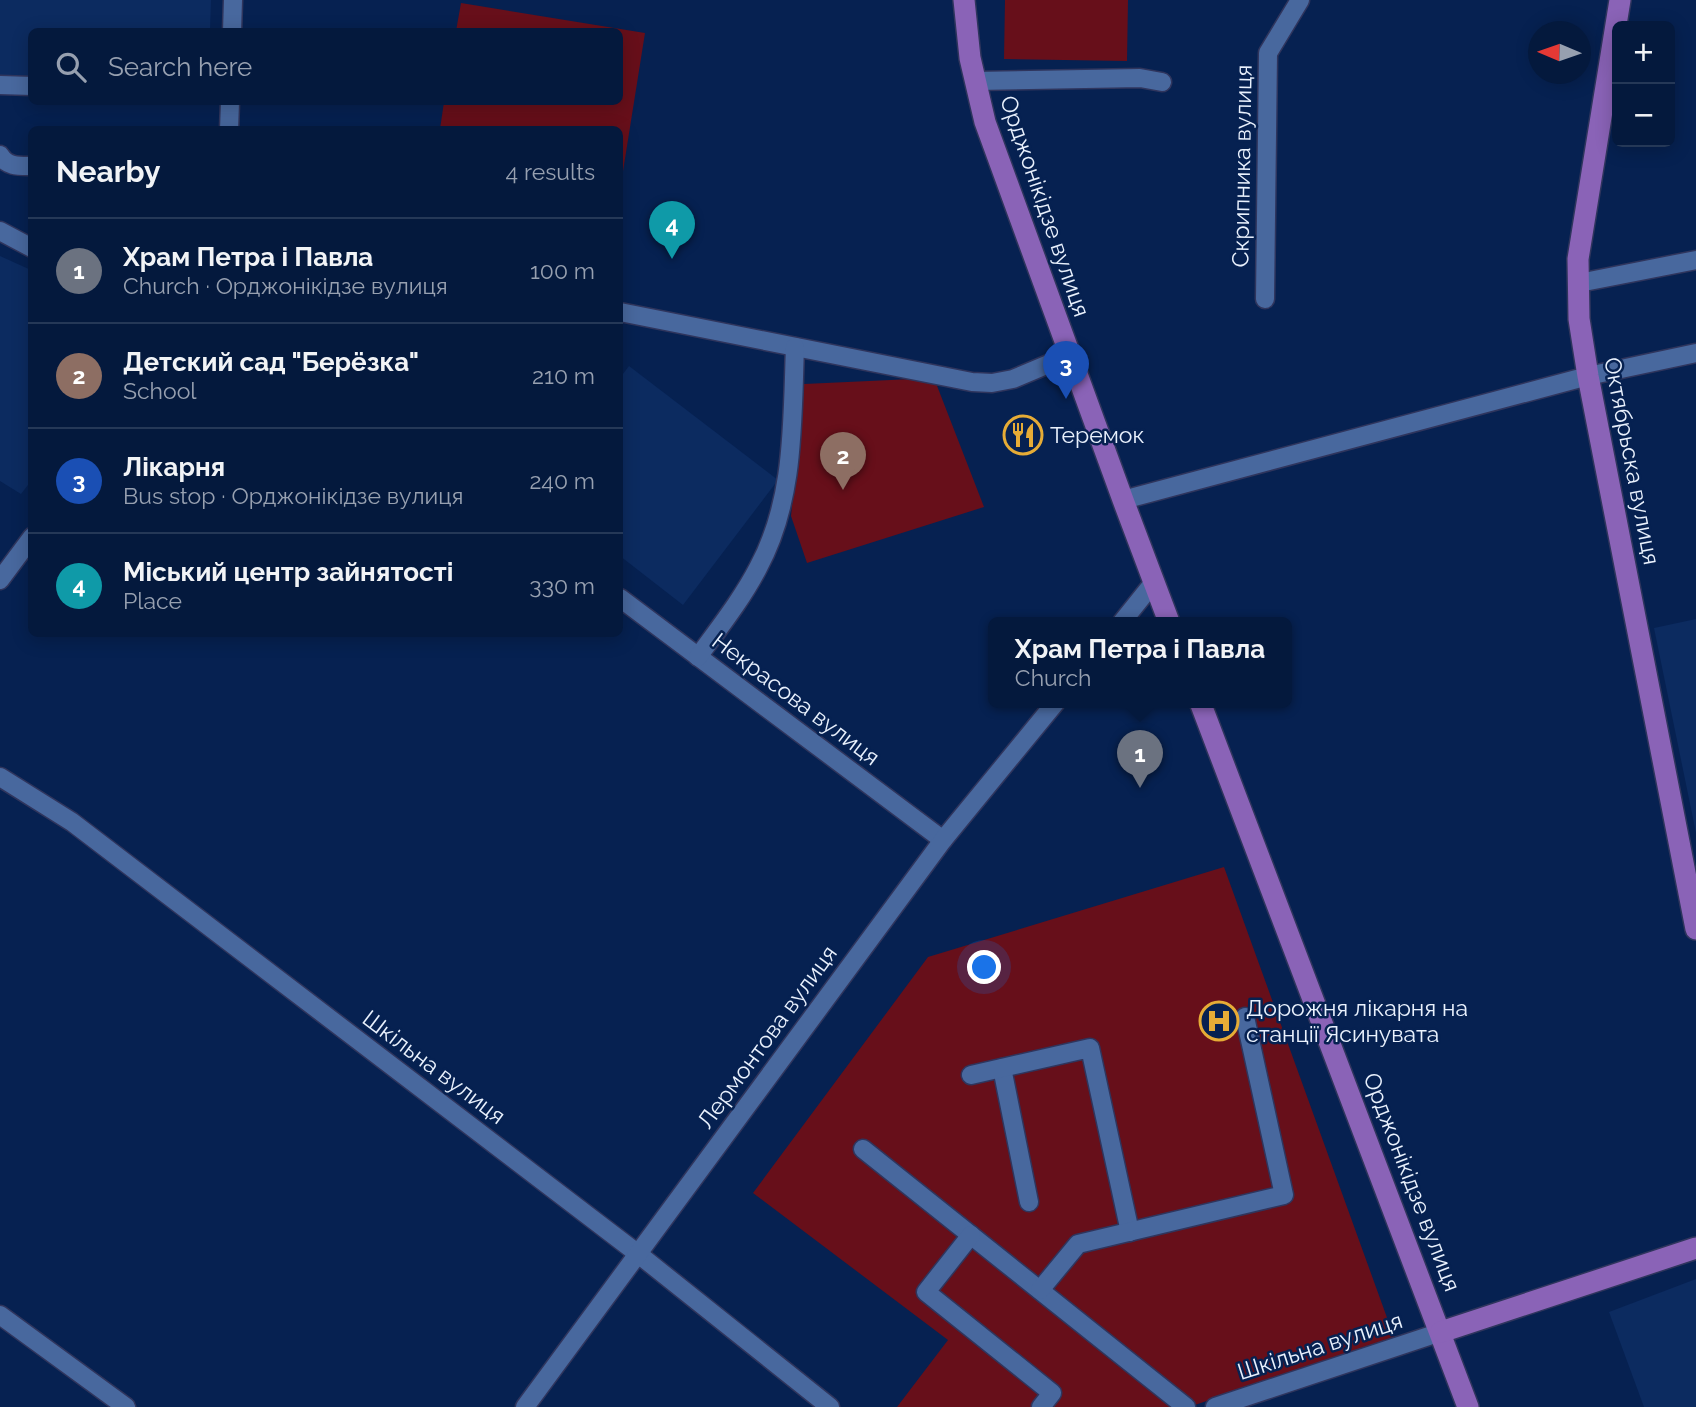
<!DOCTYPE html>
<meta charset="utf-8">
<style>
body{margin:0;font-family:Raleway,sans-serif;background:#122648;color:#f1f3f6}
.controls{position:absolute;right:21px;top:21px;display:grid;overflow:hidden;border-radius:10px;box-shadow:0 4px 18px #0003}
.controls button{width:63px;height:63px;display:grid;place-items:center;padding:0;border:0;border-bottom:2px solid #253857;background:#04193d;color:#f1f3f6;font:35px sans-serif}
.compass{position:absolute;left:1528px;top:21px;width:63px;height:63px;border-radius:50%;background:#04193d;box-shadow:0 4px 18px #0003;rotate:272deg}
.you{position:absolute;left:985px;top:968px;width:24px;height:24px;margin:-18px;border:5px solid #fff;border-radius:50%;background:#1a73e8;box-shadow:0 0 0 10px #1a73e833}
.badge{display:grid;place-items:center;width:46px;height:46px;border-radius:50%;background:#e6ac36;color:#fff;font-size:23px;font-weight:700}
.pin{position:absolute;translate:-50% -58px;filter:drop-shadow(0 2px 4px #0008)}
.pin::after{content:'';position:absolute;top:37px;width:24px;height:21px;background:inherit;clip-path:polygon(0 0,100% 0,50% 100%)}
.popup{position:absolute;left:988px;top:617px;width:304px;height:91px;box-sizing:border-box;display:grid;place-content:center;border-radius:10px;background:#04193d;filter:drop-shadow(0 2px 5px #0005);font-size:23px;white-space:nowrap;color:#97a0b0}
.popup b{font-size:26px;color:#f1f3f6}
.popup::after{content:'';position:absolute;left:50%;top:100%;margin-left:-14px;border:14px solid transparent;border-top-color:#04193d}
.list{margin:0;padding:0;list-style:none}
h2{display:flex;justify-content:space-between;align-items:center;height:91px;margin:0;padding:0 28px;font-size:30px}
h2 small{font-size:23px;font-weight:400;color:#97a0b0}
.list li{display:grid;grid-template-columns:46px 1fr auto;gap:21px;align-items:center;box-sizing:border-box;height:105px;padding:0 28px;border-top:2px solid #253857}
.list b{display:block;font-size:26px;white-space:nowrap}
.list p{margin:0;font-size:23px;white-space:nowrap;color:#97a0b0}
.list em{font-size:23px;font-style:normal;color:#97a0b0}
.icon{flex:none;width:38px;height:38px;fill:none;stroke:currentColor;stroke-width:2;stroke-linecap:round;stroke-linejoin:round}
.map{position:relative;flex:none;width:1696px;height:1407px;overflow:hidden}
.search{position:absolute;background:#04193d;box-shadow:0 4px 18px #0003;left:28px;top:28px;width:595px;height:77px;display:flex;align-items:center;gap:18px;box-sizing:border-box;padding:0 24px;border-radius:10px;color:#97a0b0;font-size:26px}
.panel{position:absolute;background:#04193d;box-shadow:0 4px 18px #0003;left:28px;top:126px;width:595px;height:511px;border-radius:10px}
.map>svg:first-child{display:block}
.built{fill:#0c2b60}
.green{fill:#670f1a}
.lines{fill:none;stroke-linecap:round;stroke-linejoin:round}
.minor-casing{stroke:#2f355d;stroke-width:21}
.major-casing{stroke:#2f355d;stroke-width:24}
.minor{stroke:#48689e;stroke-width:18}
.major{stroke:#8a63b7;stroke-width:21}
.labels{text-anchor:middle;stroke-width:5;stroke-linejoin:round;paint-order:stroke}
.street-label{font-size:23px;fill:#e9f1fd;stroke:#062151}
.poi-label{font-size:23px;fill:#e9f1fd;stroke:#062151;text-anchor:start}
</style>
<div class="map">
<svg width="1696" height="1407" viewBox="0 0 1696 1407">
<rect width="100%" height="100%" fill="#062151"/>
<g class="built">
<path d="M0,0H211L210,31L32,32L31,86L0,85Z"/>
<path d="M0,256L31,270V481L21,494L0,481Z"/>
<path d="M629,366L778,480L683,605L620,556V378Z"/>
<path d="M1696,619V833L1654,628Z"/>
<path d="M1696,1279V1407H1644L1609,1312Z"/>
</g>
<g class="green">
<path d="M1005,0H1128L1127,61L1004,59Z"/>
<path d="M461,3L645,33L620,190V130L440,129L444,102H620V32L456,31Z"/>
<path d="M934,378L984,507L807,563L791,516L804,384Z"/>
<path d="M1224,867L1394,1337L1189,1407H897L948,1340L753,1193L928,957Z"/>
</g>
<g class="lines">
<defs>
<g id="minor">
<path d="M232,32L233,0"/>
<path d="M975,81L1140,78L1162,82"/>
<path d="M0,85L32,86"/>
<path d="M229,130L230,102"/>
<path d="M0,155C7,167 19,166 32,166"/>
<path d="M0,231L32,248"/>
<path d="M1579,283L1696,260"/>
<path d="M1265,299L1268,53L1300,0"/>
<path d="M620,312L972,382L992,383L1013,379L1070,355"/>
<path d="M1123,500L1588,376L1696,353"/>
<path d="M0,580L32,537"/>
<path d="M620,598L943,840"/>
<path d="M1122,622L1154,582"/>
<path d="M698,657C719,628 742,599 758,568C795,500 792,422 795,347"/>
<path d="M0,777L72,822L637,1253L830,1407"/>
<path d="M1002,1068L1029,1202"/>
<path d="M971,1075L1090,1048L1130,1232"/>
<path d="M863,1149L1186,1407"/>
<path d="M971,1235L926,1292L1052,1393L1041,1407"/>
<path d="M1040,1290L1078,1244L1284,1195L1245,1017"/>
<path d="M0,1315L126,1407"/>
<path d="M525,1407L943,840L1056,702"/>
<path d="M1215,1407L1441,1332"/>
</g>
<g id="major">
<path d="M964,0L970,58L985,122L1123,500L1169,622"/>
<path d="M1620,0L1578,259L1579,319L1588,376L1696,929"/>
<path d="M1200,702L1468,1407"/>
<path d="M1441,1332L1696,1248"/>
</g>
</defs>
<use href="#minor" class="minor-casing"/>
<use href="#major" class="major-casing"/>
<use href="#minor" class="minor"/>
<use href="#major" class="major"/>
</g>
<defs>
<symbol id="restaurant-ring" viewBox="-11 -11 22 22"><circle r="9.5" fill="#062151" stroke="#e6ac36" stroke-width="1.5"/><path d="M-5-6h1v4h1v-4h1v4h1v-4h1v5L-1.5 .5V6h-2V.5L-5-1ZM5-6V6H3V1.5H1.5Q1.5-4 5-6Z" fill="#e6ac36"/></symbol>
<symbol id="hospital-ring" viewBox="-11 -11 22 22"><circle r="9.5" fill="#062151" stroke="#e6ac36" stroke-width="1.5"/><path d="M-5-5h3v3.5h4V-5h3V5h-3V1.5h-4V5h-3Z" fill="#e6ac36"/></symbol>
</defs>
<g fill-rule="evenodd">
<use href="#restaurant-ring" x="1001" y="413" width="44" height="44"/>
<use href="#hospital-ring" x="1197" y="999" width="44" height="44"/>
</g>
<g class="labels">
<g class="street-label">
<text transform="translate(1242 166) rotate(-89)" y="8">Скрипника вулиця</text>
<text transform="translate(1045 206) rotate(71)" y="8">Орджонікідзе вулиця</text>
<text transform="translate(1632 461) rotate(79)" y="8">Октябрьска вулиця</text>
<text transform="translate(796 699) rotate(37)" y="8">Некрасова вулиця</text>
<text transform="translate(767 1037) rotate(-54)" y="8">Лермонтова вулиця</text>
<text transform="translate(434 1067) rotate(37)" y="8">Шкільна вулиця</text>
<text transform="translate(1412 1182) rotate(69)" y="8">Орджонікідзе вулиця</text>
<text transform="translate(1320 1346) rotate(-18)" y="8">Шкільна вулиця</text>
</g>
<g class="poi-label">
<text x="1050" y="443">Теремок</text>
<text x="1246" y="1016">Дорожня лікарня на<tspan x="1246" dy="26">станції Ясинувата</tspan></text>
</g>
</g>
</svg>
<div class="controls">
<button>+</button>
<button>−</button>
</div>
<svg class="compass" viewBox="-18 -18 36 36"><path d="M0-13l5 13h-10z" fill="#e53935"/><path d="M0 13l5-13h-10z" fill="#97a0b0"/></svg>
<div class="you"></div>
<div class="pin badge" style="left:1140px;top:788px;background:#6b7280">1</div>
<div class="popup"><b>Храм Петра і Павла</b>Church</div>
<div class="pin badge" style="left:843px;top:490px;background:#8d6e63">2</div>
<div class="pin badge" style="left:1066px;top:399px;background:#1a4fb4">3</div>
<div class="pin badge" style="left:672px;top:259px;background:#0f9aa8">4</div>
<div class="search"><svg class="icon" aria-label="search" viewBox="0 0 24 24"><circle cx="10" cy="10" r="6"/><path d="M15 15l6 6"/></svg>Search here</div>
<section class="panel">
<h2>Nearby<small>4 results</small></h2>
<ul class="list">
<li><span class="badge" style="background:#6b7280">1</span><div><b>Храм Петра і Павла</b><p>Church · Орджонікідзе вулиця</p></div><em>100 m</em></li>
<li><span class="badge" style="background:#8d6e63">2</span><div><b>Детский сад &quot;Берёзка&quot;</b><p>School</p></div><em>210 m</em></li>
<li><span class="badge" style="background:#1a4fb4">3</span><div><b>Лікарня</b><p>Bus stop · Орджонікідзе вулиця</p></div><em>240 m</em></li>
<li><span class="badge" style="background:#0f9aa8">4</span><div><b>Міський центр зайнятості</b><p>Place</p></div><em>330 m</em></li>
</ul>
</section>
</div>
